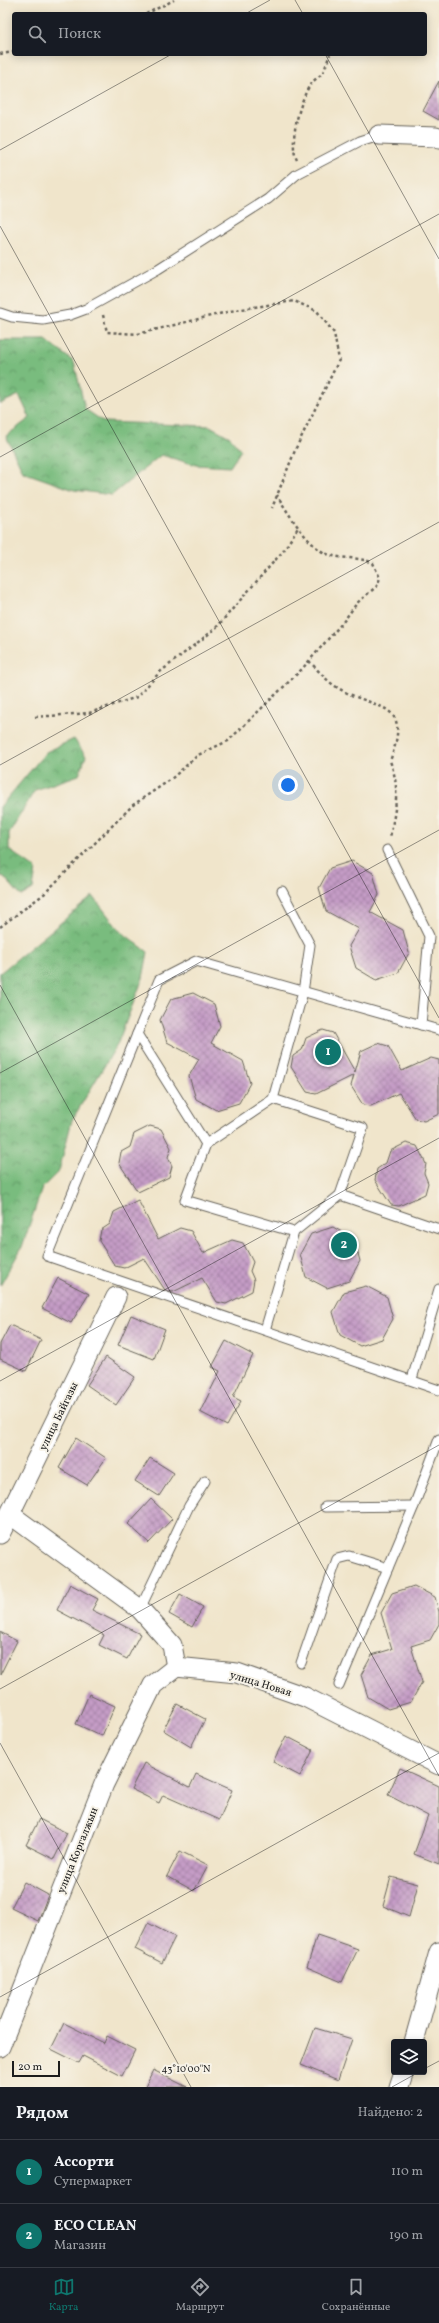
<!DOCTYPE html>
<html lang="ru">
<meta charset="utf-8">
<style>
body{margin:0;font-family:Vollkorn,serif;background:#20242c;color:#f1f3f6}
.controls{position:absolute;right:12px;bottom:12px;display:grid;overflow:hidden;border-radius:4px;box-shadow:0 2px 10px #0003}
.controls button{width:36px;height:36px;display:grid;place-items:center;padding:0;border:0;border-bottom:1px solid #363941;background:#171b24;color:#f1f3f6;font:20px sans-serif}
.scale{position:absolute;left:12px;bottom:10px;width:48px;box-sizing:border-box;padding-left:4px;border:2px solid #1c1c1c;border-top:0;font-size:11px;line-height:14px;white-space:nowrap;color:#1c1c1c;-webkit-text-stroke:3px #f7f3e8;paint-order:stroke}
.you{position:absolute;left:288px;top:785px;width:14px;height:14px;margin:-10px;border:3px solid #fff;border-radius:50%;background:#1a73e8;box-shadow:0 0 0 6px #1a73e833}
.badge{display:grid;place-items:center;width:26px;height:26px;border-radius:50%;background:#0f766e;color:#fff;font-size:13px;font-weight:700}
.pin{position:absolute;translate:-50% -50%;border:2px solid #fff;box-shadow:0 1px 4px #0006}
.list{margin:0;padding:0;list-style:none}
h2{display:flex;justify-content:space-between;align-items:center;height:52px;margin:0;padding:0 16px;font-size:17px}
h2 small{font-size:13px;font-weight:400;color:#9ea1a6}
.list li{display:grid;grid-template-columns:26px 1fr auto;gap:12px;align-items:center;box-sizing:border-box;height:64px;padding:0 16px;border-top:1px solid #363941}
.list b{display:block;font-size:15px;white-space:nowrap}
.list p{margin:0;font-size:13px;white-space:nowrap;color:#9ea1a6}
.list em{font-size:13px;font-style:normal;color:#9ea1a6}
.icon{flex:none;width:22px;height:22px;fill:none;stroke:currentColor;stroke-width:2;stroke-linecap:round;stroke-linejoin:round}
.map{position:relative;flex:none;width:439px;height:2087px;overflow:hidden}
.search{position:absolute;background:#171b24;box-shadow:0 2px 10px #0003;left:12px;right:12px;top:12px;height:44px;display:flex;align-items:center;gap:10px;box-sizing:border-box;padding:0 14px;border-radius:4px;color:#9ea1a6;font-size:15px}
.sheet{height:180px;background:#171b24}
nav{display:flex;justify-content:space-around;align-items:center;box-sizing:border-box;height:56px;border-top:1px solid #363941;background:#171b24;font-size:11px;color:#9ea1a6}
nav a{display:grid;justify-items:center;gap:2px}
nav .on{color:#0f766e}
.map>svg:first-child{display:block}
.forest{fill:url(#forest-crowns);stroke:#4a6c4d}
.building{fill:url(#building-cross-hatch)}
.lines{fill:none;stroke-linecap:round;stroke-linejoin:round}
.lane-casing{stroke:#666259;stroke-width:11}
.street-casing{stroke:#666259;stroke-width:21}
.path{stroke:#666259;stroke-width:2.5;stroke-dasharray:3 3;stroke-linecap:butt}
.lane{stroke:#fff;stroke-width:9}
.street{stroke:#fff;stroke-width:19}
.ticks{fill:none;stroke:#1c1c1c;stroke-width:1;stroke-opacity:0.45}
.labels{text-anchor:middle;stroke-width:4;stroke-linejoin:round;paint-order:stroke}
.street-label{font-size:11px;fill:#1c1c1c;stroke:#f7f3e8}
.ticks-label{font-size:10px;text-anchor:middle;fill:#1c1c1c;stroke:#f7f3e8;stroke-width:4;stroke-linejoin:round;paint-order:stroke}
</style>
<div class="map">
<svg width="439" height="2087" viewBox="0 0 439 2087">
<defs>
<pattern id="forest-crowns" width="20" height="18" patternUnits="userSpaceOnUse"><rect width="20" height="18" fill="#79bc7e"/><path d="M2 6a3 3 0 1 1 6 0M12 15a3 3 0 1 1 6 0" fill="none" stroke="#629866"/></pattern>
<pattern id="building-cross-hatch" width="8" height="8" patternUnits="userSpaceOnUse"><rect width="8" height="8" fill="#c59cc6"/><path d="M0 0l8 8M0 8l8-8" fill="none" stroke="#9f7ea0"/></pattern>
</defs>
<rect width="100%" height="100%" fill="#f7f3e8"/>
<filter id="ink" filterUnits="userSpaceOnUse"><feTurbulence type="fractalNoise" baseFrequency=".025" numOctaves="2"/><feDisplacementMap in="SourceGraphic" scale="8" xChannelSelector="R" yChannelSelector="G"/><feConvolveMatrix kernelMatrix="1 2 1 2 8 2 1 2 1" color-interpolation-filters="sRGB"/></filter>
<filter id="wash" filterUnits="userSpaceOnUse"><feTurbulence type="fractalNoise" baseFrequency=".012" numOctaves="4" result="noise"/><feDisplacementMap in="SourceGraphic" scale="16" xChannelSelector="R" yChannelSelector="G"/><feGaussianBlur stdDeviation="0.9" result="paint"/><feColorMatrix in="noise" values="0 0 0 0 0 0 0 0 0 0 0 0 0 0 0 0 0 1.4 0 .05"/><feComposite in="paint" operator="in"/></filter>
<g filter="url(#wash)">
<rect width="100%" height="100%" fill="#f0e5cb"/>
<g class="forest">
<path d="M0,340H46L74,362L85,409L104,422L210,426L230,437L241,450L230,467L196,465L161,455L112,495L74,490L23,472L6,436L30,418L19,395L0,404Z"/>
<path d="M74,739L86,756L79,775L35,790L9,833V850L36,869L33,889L21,896L3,876L0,878V807L46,752Z"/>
<path d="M93,896L119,930L148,952L143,978L117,1045L72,1120L59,1171L42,1188L22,1247L0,1286V973Z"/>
</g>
<g id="blocks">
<g class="building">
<path d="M439,81V120L423,111Z"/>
<path d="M352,861L373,873L379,895L370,912L403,930L409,953L398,973L376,980L356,968L349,946L359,929L326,911L319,888L330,868Z"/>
<path d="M193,993L214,1004L220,1026L211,1043L243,1061L250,1083L239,1103L216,1110L196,1099L189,1076L199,1059L167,1042L160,1020L171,999Z"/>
<path d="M323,1030L333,1033L355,1072L361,1051L378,1043L388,1046L402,1071L431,1058L439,1060V1114L424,1121L416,1119L399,1093L371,1106L363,1105L351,1086L354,1075L316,1094L307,1092L291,1067L293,1056L302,1050L306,1038Z"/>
<path d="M150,1126L161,1129L171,1148L168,1157L172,1166L169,1177L138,1192L119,1163L121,1152L130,1147L134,1134Z"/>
<path d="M406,1143L417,1146L426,1164L424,1173L428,1183L425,1194L399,1206L391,1205L375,1180L377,1169L386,1163L390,1151Z"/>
<path d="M138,1200L158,1239L180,1228L191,1231L203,1253L232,1240L243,1243L253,1262L250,1271L254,1280L252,1291L226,1304L217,1302L202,1278L173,1292L165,1290L144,1258L124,1268L115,1266L99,1241L101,1230L110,1224L114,1212Z"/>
<path d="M333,1227L354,1239L360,1261L349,1281L327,1288L306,1277L300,1254L311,1234Z"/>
<path d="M58,1278L89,1294L71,1323L42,1308Z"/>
<path d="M366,1286L387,1297L393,1319L382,1339L360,1346L340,1335L333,1312L344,1292Z"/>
<path d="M131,1315L165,1329L154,1359L118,1345Z"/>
<path d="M10,1325L41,1340L26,1371L0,1359V1344Z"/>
<path d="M226,1341L253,1355L233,1397L241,1401L227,1426L200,1412L220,1371L212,1367Z"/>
<path d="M106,1357L135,1377L116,1405L87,1385Z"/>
<path d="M76,1438L106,1458L87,1485L59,1468Z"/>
<path d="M150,1458L174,1473L159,1496L135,1481Z"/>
<path d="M151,1499L172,1519L149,1543L128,1524Z"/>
<path d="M70,1584L98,1599L92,1610L140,1634L127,1659L99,1645L104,1635L57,1610Z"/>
<path d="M414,1586L435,1597L439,1612V1624L430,1640L411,1646L422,1682L411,1702L388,1709L368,1697L361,1675L372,1655L392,1649L381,1613L392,1593Z"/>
<path d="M180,1594L203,1607L192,1627L169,1614Z"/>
<path d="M0,1632L17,1641L0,1675Z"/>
<path d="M89,1694L115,1706L102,1736L76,1724Z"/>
<path d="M177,1704L205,1719L191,1747L163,1730Z"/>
<path d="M286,1736L313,1750L300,1776L273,1762Z"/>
<path d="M144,1763L190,1787L196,1774L232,1790L219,1820L163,1795L159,1803L131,1789Z"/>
<path d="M400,1768L439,1786V1864L414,1854L428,1816L388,1795Z"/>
<path d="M39,1819L67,1833L54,1859L26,1845Z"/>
<path d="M180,1851L208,1865L194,1891L167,1876Z"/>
<path d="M391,1877L418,1884L409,1917L383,1906Z"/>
<path d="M24,1882L48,1895L38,1921L11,1908Z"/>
<path d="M148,1923L175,1937L162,1963L135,1949Z"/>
<path d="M317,1935L358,1949L342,1982L307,1967Z"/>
<path d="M64,2023L104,2043L107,2036L135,2050L122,2076L83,2056L79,2063L51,2049Z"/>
<path d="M315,2028L352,2039L338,2080L301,2065Z"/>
<path d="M153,2070L187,2087H145Z"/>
</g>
</g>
</g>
<g filter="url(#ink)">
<use href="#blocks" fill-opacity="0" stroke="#666259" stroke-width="1"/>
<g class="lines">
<defs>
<g id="lane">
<path d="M0,313L12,317L43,320L70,315L86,309L158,269L268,199L297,174L360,141L379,135"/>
<path d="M387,850L429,936L421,1025"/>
<path d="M439,1030L196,961L159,980L47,1256L439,1390"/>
<path d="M137,1034L206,1144"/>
<path d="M273,1099L206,1144L185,1200L294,1232L340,1195L363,1128L273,1099L303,992L310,945L282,891"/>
<path d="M340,1195L439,1229"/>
<path d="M265,1330L294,1232"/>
<path d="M412,1379L439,1289"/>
<path d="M325,1507L414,1506"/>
<path d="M140,1609L189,1506L205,1481"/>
<path d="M301,1663L337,1559L349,1556L388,1568"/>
<path d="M339,1685L414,1506L439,1439"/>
</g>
<g id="street">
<path d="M379,135L436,137L439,139"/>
<path d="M11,1515L140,1609L172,1645L176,1667L237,1673L305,1697L439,1765"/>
<path d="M0,1534L116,1297"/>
<path d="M414,2042L439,1952"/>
<path d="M0,2047L104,1784L153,1685L176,1667"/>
<path d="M399,2087L404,2072"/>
</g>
</defs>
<use href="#lane" class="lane-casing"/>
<use href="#street" class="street-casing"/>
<g class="path">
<path d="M146,14L174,0"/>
<path d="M0,54L14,52"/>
<path d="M297,160C288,144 300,100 310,85C313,80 320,77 323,72C326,67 328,59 330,54"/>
<path d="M103,315L107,332L138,334L235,310L294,301L317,311L334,333L339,360L296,448L272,508"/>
<path d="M309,661C317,669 326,680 335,686C374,712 414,697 390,761C401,790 395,809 390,838"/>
<path d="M35,717L89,713L137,697L160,672L215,629L284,550L299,526"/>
<path d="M0,927L44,894L133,805L170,780L198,755L228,741L302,669L343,622L357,603L377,586L380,578L373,563C358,556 342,560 327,554C309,547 287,512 277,495"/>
</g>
<use href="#lane" class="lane"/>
<use href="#street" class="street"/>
</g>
</g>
<path class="ticks" d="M295,0L303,14M245,14L270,0M325,54L439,259M0,150L172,54M0,226L439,1018M0,457L439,214M0,765L439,522M0,985L439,1776M0,1073L439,830M0,1381L439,1138M0,1689L439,1445M0,1743L191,2087M0,1997L439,1753M424,2069L439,2061M392,2087L419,2072"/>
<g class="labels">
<g class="street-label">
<text transform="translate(58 1416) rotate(-64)" y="4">улица Байгазы</text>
<text transform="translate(261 1683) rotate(17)" y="4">улица Новая</text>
<text transform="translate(77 1850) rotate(-68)" y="4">улица Коргалжын</text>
</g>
</g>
<g class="ticks-label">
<text x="186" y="2072">43°10'00"N</text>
</g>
</svg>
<div class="controls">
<button><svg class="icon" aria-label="layers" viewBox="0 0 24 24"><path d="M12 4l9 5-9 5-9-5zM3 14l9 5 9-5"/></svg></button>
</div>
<div class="scale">20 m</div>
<div class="you"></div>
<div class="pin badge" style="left:328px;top:1052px">1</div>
<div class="pin badge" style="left:344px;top:1245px">2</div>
<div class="search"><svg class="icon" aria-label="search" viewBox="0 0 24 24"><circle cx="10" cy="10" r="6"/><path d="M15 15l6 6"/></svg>Поиск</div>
</div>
<section class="sheet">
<h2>Рядом<small>Найдено: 2</small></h2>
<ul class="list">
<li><span class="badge">1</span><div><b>Ассорти</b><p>Супермаркет</p></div><em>110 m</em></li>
<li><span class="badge">2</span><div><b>ECO CLEAN</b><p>Магазин</p></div><em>190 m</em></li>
</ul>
</section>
<nav>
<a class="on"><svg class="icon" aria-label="map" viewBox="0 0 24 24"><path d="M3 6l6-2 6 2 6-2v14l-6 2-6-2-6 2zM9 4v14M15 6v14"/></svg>Карта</a>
<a><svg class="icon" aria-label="directions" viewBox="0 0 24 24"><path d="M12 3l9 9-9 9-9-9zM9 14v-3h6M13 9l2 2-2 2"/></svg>Маршрут</a>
<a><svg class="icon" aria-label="saved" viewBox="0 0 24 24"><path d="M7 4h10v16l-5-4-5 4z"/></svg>Сохранённые</a>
</nav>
